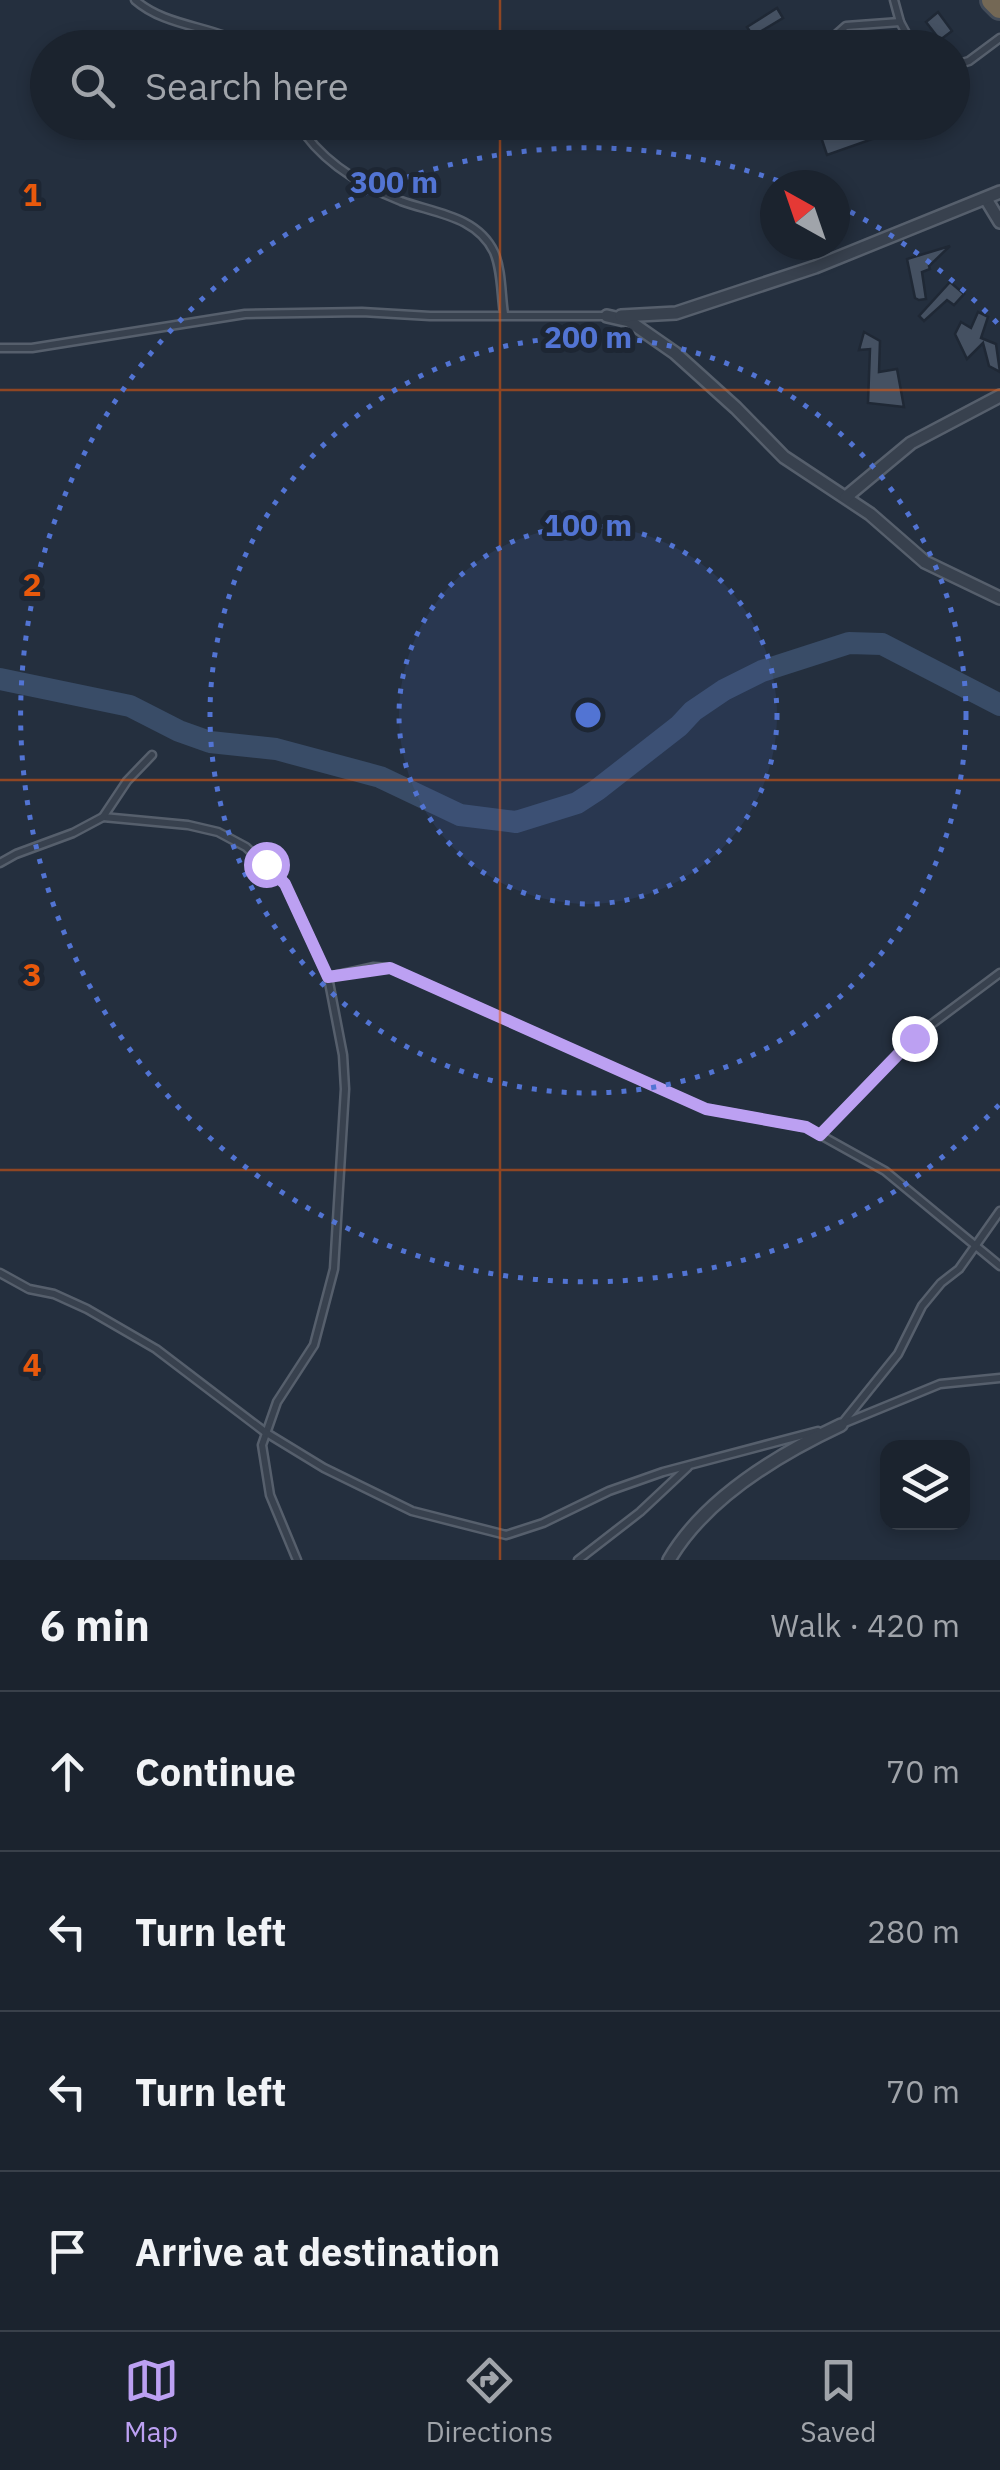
<!DOCTYPE html>
<meta charset="utf-8">
<style>
body{margin:0;font-family:"IBM Plex Sans",sans-serif;background:#282f3a;color:#f1f3f6}
.controls{position:absolute;right:30px;bottom:30px;display:grid;overflow:hidden;border-radius:20px;box-shadow:0 5px 15px #0003}
.controls button{width:90px;height:90px;display:grid;place-items:center;padding:0;border:0;border-bottom:2px solid #39404a;background:#1b232e;color:#f1f3f6;font:50px sans-serif}
.compass{position:absolute;left:760px;top:170px;width:90px;height:90px;border-radius:50%;background:#1b232e;box-shadow:0 5px 15px #0003;rotate:320deg}
.stop{position:absolute;width:30px;height:30px;margin:-22px;border:8px solid #bca0f2;border-radius:50%;background:#fff}
.stop.end{background:#bca0f2;border-color:#fff;box-shadow:0 2px 10px #0008}
.list{margin:0;padding:0;list-style:none}
h2{display:flex;justify-content:space-between;align-items:center;height:130px;margin:0;padding:0 40px;font-size:42px}
h2 small{font-size:32px;font-weight:400;color:#a0a4aa}
.list li{display:grid;grid-template-columns:65px 1fr auto;gap:30px;align-items:center;box-sizing:border-box;height:160px;padding:0 40px;border-top:2px solid #39404a}
.list b{display:block;font-size:38px;white-space:nowrap}
.list em{font-size:32px;font-style:normal;color:#a0a4aa}
.icon{flex:none;width:55px;height:55px;fill:none;stroke:currentColor;stroke-width:2;stroke-linecap:round;stroke-linejoin:round}
.map{position:relative;flex:none;width:1000px;height:1560px;overflow:hidden}
.search{position:absolute;background:#1b232e;box-shadow:0 5px 15px #0003;left:30px;right:30px;top:30px;height:110px;display:flex;align-items:center;gap:25px;box-sizing:border-box;padding:0 35px;border-radius:55px;color:#a0a4aa;font-size:38px}
.sheet{height:770px;background:#1b232e}
nav{display:flex;justify-content:space-around;align-items:center;box-sizing:border-box;height:140px;border-top:2px solid #39404a;background:#1b232e;font-size:28px;color:#a0a4aa}
nav a{display:grid;justify-items:center;gap:5px}
nav .on{color:#bca0f2}
.map>svg:first-child{display:block}
.lines{fill:none;stroke-linecap:round;stroke-linejoin:round}
.river{stroke:#394c67;stroke-width:22}
.building{fill:#455162;stroke:#1f2835;stroke-width:2.5}
.lane-casing{stroke:#565f6c;stroke-width:11}
.street-casing{stroke:#565f6c;stroke-width:16}
.highway-casing{stroke:#434c59;stroke-width:28}
.lane{stroke:#38414e;stroke-width:6}
.street{stroke:#38414e;stroke-width:11}
.highway{stroke:#746855;stroke-width:22}
.route{stroke:#bca0f2;stroke-width:12}
.grid{fill:none;stroke:#e8590c;stroke-width:2.5;stroke-opacity:0.55}
.ring{fill:none;stroke:#5274d3;stroke-width:5;stroke-dasharray:5 10}
.grid-label{font-size:32px;text-anchor:middle;font-weight:bold;fill:#e8590c;stroke:#1d2633;stroke-width:10;stroke-linejoin:round;paint-order:stroke}
.centre{fill:#5274d3;stroke:#1d2633;stroke-width:5}
.ring-label{font-size:30px;text-anchor:middle;font-weight:bold;fill:#5274d3;stroke:#1d2633;stroke-width:10;stroke-linejoin:round;paint-order:stroke}
</style>
<div class="map">
<svg width="1000" height="1560" viewBox="0 0 1000 1560">
<rect width="100%" height="100%" fill="#242f3e"/>
<g class="lines">
<path class="river" d="M0,679L130,706L179,731L210,742L276,749L380,777L460,815L516,822L577,803L597,790L679,726L693,711L724,690L762,671L849,643L882,644L1000,705"/>
</g>
<g class="building">
<path d="M777,8L783,18L753,36L747,27Z"/>
<path d="M938,12L952,31L940,40L926,22Z"/>
<path d="M816,122H872L878,137L827,155Z"/>
<path d="M950,246L929,266L930,269L922,272L926,299L919,300L915,298L907,259Z"/>
<path d="M950,282L964,294L954,305L947,300L924,321L919,316Z"/>
<path d="M978,312L988,317L981,338L996,344L1000,372L989,366L983,343L967,359L955,334L961,322L971,328Z"/>
<path d="M864,332L880,341L879,372L897,369L904,407L868,403L870,349L859,350Z"/>
</g>
<g class="lines">
<defs>
<g id="lane">
<path d="M135,0C167,28 214,25 250,48"/>
<path d="M894,0L900,22L914,48"/>
<path d="M821,48L846,26L900,22"/>
<path d="M952,66L969,61L1000,38"/>
<path d="M297,122C320,161 360,185 401,201C434,213 477,216 494,252C502,270 501,295 504,314"/>
<path d="M0,348H32L245,314L362,312L430,316H605"/>
<path d="M103,817L188,825L218,832L246,847L285,884L328,977L343,1055L345,1089L334,1269L314,1345L277,1402L262,1445L270,1495L297,1560"/>
<path d="M0,863L16,854L73,833L103,817L127,781L152,755"/>
<path d="M328,977L373,967L390,968L706,1109L806,1127L885,1171L1000,1266"/>
<path d="M820,1135L913,1038L1000,973"/>
<path d="M0,1273L29,1289L54,1294L87,1309L156,1349L265,1432L324,1468L412,1511L506,1535L543,1523L609,1491L663,1472L818,1431"/>
<path d="M844,1421L898,1354L922,1306L941,1283L959,1269L1000,1211"/>
<path d="M840,1425L940,1384L1000,1378"/>
<path d="M578,1560L640,1512L688,1467"/>
</g>
<g id="street">
<path d="M986,199L1000,222"/>
<path d="M607,316L629,321L675,353L736,408L784,457L870,514L925,562L1000,598"/>
<path d="M621,316L676,313L815,267L1000,192"/>
<path d="M846,497L911,443L1000,396"/>
<path d="M669,1560C705,1498 777,1455 841,1425"/>
</g>
<path id="highway" d="M993,0L1000,7"/>
</defs>
<use href="#lane" class="lane-casing"/>
<use href="#street" class="street-casing"/>
<use href="#highway" class="highway-casing"/>
<use href="#lane" class="lane"/>
<use href="#street" class="street"/>
<use href="#highway" class="highway"/>
</g>
<g class="lines">
<path class="route" d="M266,864L285,884L328,977L390,968L706,1109L806,1127L820,1135L914,1038"/>
</g>
<path class="grid" d="M500,0V48M500,122V1560M0,390H1000M0,780H1000M0,1170H1000"/>
<circle cx="588" cy="715" r="189" fill="#5274d3" fill-opacity=".12"/>
<g class="ring">
<circle cx="588" cy="715" r="189"/>
<circle cx="588" cy="715" r="378"/>
<path d="M999 1105A567 567 0 1 1 787 184M837 205A567 567 0 0 1 999 325"/>
</g>
<g class="grid-label">
<text x="32" y="206">1</text>
<text x="32" y="596">2</text>
<text x="32" y="986">3</text>
<text x="32" y="1376">4</text>
</g>
<circle cx="588" cy="715" r="15" class="centre"/>
<g class="ring-label">
<text x="394" y="193">300 m</text>
<text x="588" y="348">200 m</text>
<text x="588" y="536">100 m</text>
</g>
</svg>
<div class="controls">
<button><svg class="icon" aria-label="layers" viewBox="0 0 24 24"><path d="M12 4l9 5-9 5-9-5zM3 14l9 5 9-5"/></svg></button>
</div>
<svg class="compass" viewBox="-18 -18 36 36"><path d="M0-13l5 13h-10z" fill="#e53935"/><path d="M0 13l5-13h-10z" fill="#a0a4aa"/></svg>
<div class="stop" style="left:266px;top:864px"></div>
<div class="stop end" style="left:914px;top:1038px"></div>
<div class="search"><svg class="icon" aria-label="search" viewBox="0 0 24 24"><circle cx="10" cy="10" r="6"/><path d="M15 15l6 6"/></svg>Search here</div>
</div>
<section class="sheet">
<h2>6 min<small>Walk · 420 m</small></h2>
<ul class="list">
<li><svg class="icon" aria-label="ahead" viewBox="0 0 24 24"><path d="M12 20V5M6 11l6-6 6 6"/></svg><div><b>Continue</b></div><em>70 m</em></li>
<li><svg class="icon" aria-label="left" viewBox="0 0 24 24"><path d="M17 20v-9H6M10 6l-5 5 5 5"/></svg><div><b>Turn left</b></div><em>280 m</em></li>
<li><svg class="icon" aria-label="left" viewBox="0 0 24 24"><path d="M17 20v-9H6M10 6l-5 5 5 5"/></svg><div><b>Turn left</b></div><em>70 m</em></li>
<li><svg class="icon" aria-label="arrive" viewBox="0 0 24 24"><path d="M6 21V4h12l-3 4 3 4H6"/></svg><div><b>Arrive at destination</b></div></li>
</ul>
</section>
<nav>
<a class="on"><svg class="icon" aria-label="map" viewBox="0 0 24 24"><path d="M3 6l6-2 6 2 6-2v14l-6 2-6-2-6 2zM9 4v14M15 6v14"/></svg>Map</a>
<a><svg class="icon" aria-label="directions" viewBox="0 0 24 24"><path d="M12 3l9 9-9 9-9-9zM9 14v-3h6M13 9l2 2-2 2"/></svg>Directions</a>
<a><svg class="icon" aria-label="saved" viewBox="0 0 24 24"><path d="M7 4h10v16l-5-4-5 4z"/></svg>Saved</a>
</nav>
